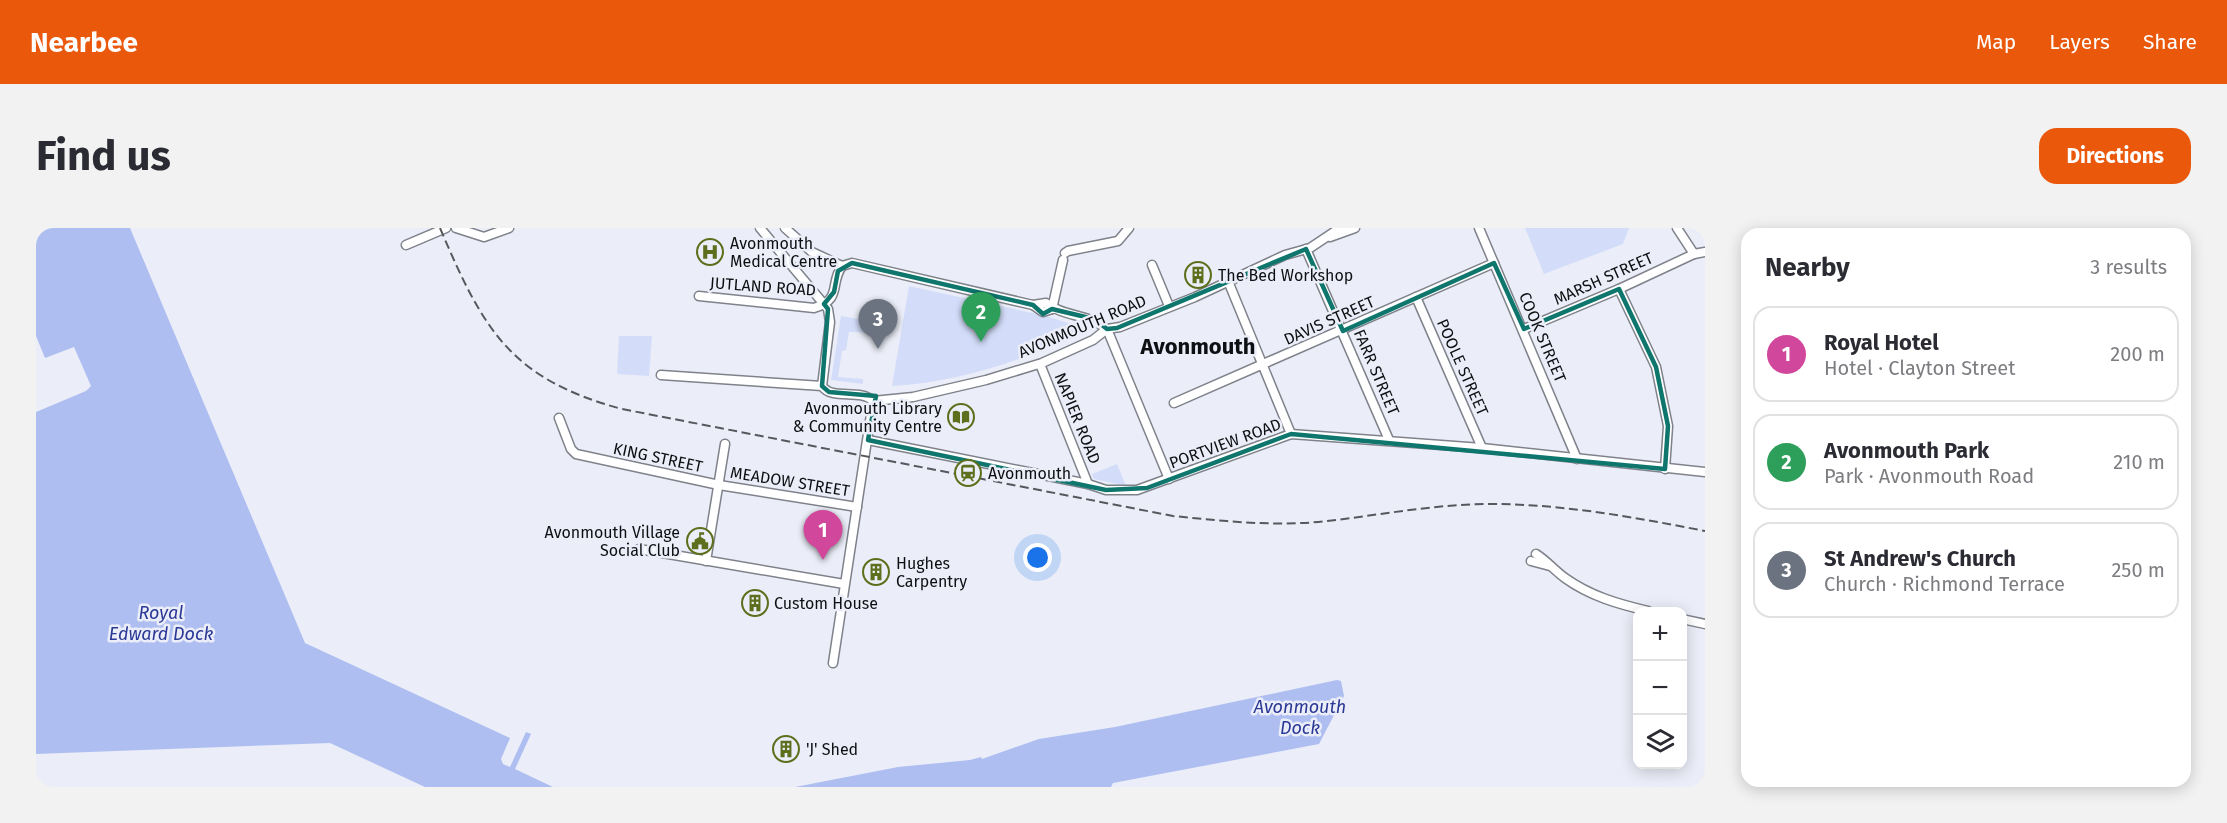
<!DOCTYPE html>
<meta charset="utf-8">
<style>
body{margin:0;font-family:"Fira Sans",sans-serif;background:#f2f2f3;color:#2b2b33}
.controls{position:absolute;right:18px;bottom:18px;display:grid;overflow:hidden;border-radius:12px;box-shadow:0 3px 15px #0003}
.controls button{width:54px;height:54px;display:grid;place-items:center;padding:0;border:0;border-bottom:2px solid #e1e1e2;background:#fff;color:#2b2b33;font:30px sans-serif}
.you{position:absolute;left:1002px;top:330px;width:21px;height:21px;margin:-15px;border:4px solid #fff;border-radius:50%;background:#1a73e8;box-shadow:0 0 0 9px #1a73e833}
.badge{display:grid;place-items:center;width:39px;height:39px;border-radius:50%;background:#ea580c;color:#fff;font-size:20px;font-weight:700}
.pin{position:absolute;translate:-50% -50px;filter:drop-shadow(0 2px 3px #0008)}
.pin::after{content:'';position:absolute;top:32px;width:21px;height:18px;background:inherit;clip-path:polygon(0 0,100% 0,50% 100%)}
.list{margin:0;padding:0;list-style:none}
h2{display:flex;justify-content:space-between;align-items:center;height:78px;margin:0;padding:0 24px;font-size:26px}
h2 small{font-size:20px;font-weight:400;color:#7c7c81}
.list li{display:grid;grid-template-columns:39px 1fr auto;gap:18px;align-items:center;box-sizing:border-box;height:96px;margin:0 12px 12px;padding:0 12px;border:2px solid #e1e1e2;border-radius:18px}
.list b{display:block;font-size:22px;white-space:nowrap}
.list p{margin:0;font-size:20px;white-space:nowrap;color:#7c7c81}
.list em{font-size:20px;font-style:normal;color:#7c7c81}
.icon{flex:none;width:33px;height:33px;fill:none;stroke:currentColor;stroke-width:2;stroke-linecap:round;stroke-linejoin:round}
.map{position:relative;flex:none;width:1669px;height:559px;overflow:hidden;border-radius:18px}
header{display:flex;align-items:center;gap:36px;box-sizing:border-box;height:84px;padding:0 30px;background:#ea580c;color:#fff}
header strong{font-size:28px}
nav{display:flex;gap:33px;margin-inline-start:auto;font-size:21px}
.intro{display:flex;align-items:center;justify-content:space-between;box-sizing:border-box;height:144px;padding:0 36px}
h1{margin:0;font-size:42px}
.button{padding:15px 27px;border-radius:18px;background:#ea580c;color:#fff;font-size:21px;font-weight:700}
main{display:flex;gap:36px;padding:0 36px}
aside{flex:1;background:#fff;border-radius:18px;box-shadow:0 3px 15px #0003}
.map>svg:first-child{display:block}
.green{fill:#d3ddf9}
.water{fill:#aebef1}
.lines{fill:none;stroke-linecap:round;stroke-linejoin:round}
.minor-casing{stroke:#7f828a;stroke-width:11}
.minor{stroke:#fff;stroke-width:8}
.rail{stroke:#56585d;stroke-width:2;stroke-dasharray:9 4.5;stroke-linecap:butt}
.marked{fill:none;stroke:#0f766e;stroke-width:4.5;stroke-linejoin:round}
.labels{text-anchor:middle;stroke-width:5;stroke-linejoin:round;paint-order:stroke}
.poi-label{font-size:16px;fill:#0e0f12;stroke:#ebeef8;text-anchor:start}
.street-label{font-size:16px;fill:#0e0f12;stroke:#ebeef8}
.water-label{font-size:18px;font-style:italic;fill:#2a3896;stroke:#ebeef8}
.district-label{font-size:22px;font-weight:bold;fill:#0e0f12;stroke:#ebeef8}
</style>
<header>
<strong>Nearbee</strong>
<nav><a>Map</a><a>Layers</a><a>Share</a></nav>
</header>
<div class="intro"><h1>Find us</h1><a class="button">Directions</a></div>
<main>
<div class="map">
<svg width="1669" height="559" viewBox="0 0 1669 559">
<rect width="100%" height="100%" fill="#ebeef8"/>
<g class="green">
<path d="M1489,0H1593L1587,16L1508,46Z"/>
<path d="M873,58L1010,88L1042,98L1046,104C1040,111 1026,114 1017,118C965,139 911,155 856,158Z"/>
<path d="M805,88L855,97L854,103L849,105L813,104L810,122L806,123L802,149L827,151V156L795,152Z"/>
<path d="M583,108H616L613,148L581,146Z"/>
<path d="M1081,236L1090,258L1058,251L1056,246Z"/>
</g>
<g class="water">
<path d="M0,0H94L269,415L474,510L465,531L467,536L474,539L490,504L495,506L479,541L517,559H389L294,515L0,526V184L50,163L55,158L38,119L9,130L0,108Z"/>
<path d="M1301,452L1305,453L1308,468L1283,516L1077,555L1075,559H759L862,539L934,532L945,529L946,531L1003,511L1079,499Z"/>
</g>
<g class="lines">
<defs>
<g id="minor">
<path d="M420,0L448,9L473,0"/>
<path d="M724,0L792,81L794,94L786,158"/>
<path d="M749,0L776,24L806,38L816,35L997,77L1007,84L1016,81"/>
<path d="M1443,0L1541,231"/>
<path d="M1641,0L1658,26L1669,24"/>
<path d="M1294,9L1319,0"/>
<path d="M370,17L410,0"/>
<path d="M1270,21L1353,212"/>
<path d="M1029,25L1032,23L1082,13L1093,0"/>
<path d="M1116,37L1133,78"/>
<path d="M1192,53L1255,206"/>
<path d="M1583,61L1620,139L1632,198L1629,241"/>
<path d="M663,68L778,80C807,71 793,56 806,38"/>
<path d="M1380,69L1446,220"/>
<path d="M997,77L1010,75C1028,89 1053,86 1071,101L1133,251"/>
<path d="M1016,81L1027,32"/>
<path d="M1488,101L1583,61L1658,26"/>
<path d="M1004,136L1052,256"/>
<path d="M625,147L786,158C796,173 824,160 837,173"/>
<path d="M837,173L877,169L950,152L1006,135L1057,112L1071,101L1084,99L1159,69L1249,27L1274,20L1304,0"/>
<path d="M1138,175L1458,35"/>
<path d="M523,190L535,221L540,226L683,257L821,279"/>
<path d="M832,212L1052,256L1070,262H1101L1255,206L1446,220L1669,244"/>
<path d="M603,321L808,356"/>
<path d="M1500,326C1511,333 1518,342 1529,350C1554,368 1582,376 1612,383"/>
<path d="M670,333L689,216"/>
<path d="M1495,333L1514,338"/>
<path d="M1646,391L1669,396"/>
<path d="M797,435L837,173"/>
</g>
</defs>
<use href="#minor" class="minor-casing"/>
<use href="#minor" class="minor"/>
<path class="rail" d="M404,0C447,101 474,151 586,181L1137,288C1188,293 1240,299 1291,293C1345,287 1399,276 1453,276C1527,276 1597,289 1669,303"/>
</g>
<path class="marked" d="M1270,21L1307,103L1458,35L1488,101L1583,61L1620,139L1632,198L1629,241L1255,206L1111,260L1070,262L832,212L840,168L793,164L786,158L792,81L788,76L798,64L802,43L816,35L997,77L1007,86L1016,81L1058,91L1071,101L1081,100Z"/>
<defs>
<symbol id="hospital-ring" viewBox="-11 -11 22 22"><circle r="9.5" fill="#ebeef8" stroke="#5d6f1c" stroke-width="1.5"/><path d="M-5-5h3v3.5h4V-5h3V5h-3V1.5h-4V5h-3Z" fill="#5d6f1c"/></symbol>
<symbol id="building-ring" viewBox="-11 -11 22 22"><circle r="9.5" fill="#ebeef8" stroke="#5d6f1c" stroke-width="1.5"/><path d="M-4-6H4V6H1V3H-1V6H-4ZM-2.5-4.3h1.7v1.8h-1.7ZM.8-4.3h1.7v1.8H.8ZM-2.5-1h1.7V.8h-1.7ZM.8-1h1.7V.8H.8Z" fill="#5d6f1c"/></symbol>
<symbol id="library-ring" viewBox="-11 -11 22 22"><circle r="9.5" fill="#ebeef8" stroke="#5d6f1c" stroke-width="1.5"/><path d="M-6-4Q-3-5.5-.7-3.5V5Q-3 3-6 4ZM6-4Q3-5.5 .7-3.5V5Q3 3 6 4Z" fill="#5d6f1c"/></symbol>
<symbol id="station-ring" viewBox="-11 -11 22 22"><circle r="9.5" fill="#ebeef8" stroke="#5d6f1c" stroke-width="1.5"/><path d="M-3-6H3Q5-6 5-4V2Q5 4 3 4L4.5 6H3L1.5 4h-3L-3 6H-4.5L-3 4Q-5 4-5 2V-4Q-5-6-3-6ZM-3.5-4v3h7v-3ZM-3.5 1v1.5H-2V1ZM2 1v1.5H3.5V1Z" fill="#5d6f1c"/></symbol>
<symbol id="civic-ring" viewBox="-11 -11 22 22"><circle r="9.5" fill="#ebeef8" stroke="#5d6f1c" stroke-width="1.5"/><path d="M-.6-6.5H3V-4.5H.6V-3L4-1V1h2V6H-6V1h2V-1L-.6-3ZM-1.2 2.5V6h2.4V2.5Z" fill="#5d6f1c"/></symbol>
</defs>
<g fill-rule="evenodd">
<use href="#hospital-ring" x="659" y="9" width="30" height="30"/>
<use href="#building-ring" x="1147" y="32" width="30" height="30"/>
<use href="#library-ring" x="910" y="174" width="30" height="30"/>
<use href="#station-ring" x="917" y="230" width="30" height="30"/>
<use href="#civic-ring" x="649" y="298" width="30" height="30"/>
<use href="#building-ring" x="825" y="329" width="30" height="30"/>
<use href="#building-ring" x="704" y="360" width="30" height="30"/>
<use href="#building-ring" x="735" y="506" width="30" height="30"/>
</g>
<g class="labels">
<g class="poi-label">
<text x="694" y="21">Avonmouth<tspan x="694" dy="18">Medical Centre</tspan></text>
<text x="1182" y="53">The Bed Workshop</text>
<text x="906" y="186" text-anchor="end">Avonmouth Library<tspan x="906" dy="18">&amp; Community Centre</tspan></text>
<text x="952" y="251">Avonmouth</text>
<text x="644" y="310" text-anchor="end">Avonmouth Village<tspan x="644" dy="18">Social Club</tspan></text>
<text x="860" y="341">Hughes<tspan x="860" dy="18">Carpentry</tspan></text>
<text x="738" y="381">Custom House</text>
<text x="770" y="527">'J' Shed</text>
</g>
<g class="street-label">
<text transform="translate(1567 50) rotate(-24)" y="6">MARSH STREET</text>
<text transform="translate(727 58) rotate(4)" y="6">JUTLAND ROAD</text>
<text transform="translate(1293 92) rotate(-24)" y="6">DAVIS STREET</text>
<text transform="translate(1046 98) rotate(-23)" y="6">AVONMOUTH ROAD</text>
<text transform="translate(1507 109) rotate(67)" y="6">COOK STREET</text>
<text transform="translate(1427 139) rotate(66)" y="6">POOLE STREET</text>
<text transform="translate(1341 144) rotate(67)" y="6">FARR STREET</text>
<text transform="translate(1042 190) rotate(68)" y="6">NAPIER ROAD</text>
<text transform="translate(1189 215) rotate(-20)" y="6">PORTVIEW ROAD</text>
<text transform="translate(622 229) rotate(12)" y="6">KING STREET</text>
<text transform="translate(754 253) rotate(9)" y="6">MEADOW STREET</text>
</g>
<g class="water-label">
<text x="125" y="391">Royal<tspan x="125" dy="21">Edward Dock</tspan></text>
<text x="1264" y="485">Avonmouth<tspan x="1264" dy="21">Dock</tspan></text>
</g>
<g class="district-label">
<text x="1162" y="126">Avonmouth</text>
</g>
</g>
</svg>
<div class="controls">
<button>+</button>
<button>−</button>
<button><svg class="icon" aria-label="layers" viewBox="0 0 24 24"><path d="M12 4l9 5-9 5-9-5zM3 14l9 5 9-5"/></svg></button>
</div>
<div class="you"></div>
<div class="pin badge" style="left:787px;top:332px;background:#d1479c">1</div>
<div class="pin badge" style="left:945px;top:114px;background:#2e9e5b">2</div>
<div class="pin badge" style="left:842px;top:121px;background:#6b7280">3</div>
</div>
<aside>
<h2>Nearby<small>3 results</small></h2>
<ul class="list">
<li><span class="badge" style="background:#d1479c">1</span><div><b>Royal Hotel</b><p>Hotel · Clayton Street</p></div><em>200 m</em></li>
<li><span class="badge" style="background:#2e9e5b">2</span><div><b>Avonmouth Park</b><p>Park · Avonmouth Road</p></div><em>210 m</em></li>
<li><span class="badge" style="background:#6b7280">3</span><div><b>St Andrew's Church</b><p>Church · Richmond Terrace</p></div><em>250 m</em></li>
</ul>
</aside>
</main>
